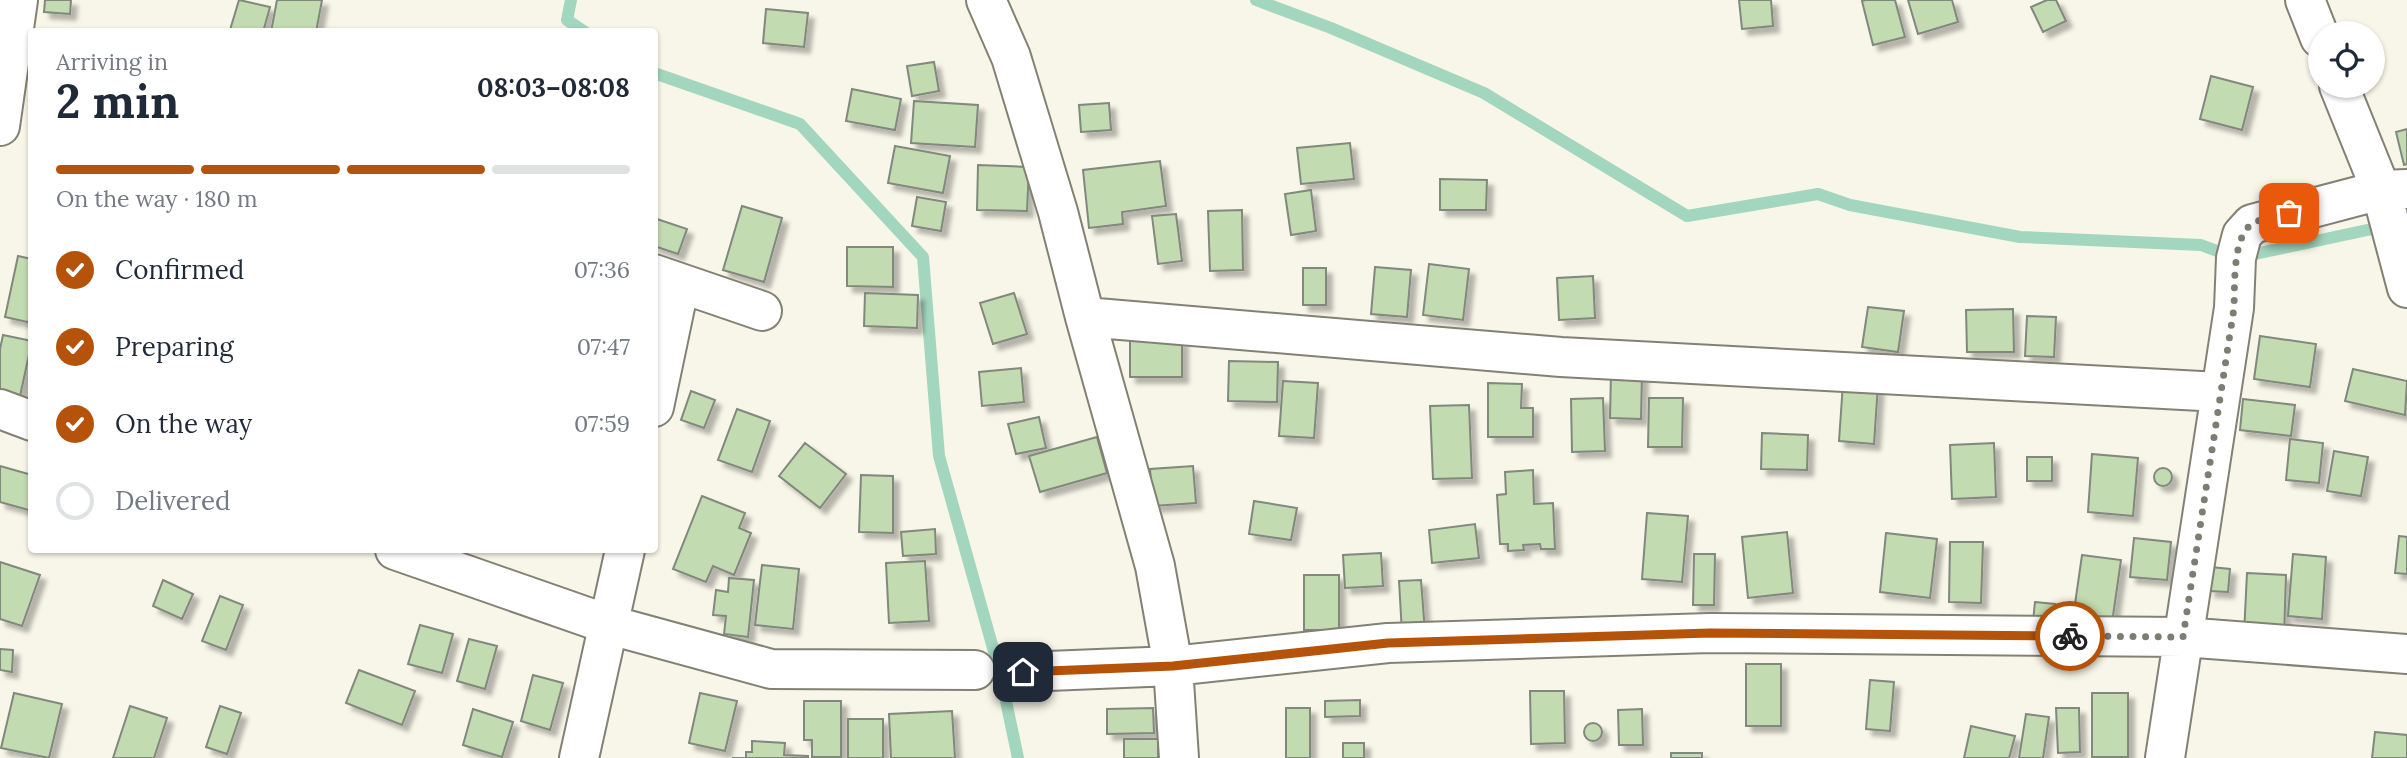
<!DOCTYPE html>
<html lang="en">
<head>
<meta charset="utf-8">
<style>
  body { margin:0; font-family:Lora,serif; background:#f2f2f3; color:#1f2937; height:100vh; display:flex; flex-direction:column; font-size:26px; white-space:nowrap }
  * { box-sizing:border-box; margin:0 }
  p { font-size:23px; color:#747a83 }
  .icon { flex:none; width:38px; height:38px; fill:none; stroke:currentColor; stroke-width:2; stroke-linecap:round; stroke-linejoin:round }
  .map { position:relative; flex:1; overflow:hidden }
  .panel { position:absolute; left:28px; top:28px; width:630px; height:525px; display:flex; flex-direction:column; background:#fff; border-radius:7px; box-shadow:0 2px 5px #0004 }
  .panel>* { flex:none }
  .tools { position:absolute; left:2308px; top:21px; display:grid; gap:14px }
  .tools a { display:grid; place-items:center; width:77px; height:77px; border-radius:50%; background:#fff; box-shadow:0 2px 5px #0004; font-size:35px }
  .pin { position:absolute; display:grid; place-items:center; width:60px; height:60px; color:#fff; margin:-30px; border-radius:14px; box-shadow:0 4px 10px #0006 }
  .courier { position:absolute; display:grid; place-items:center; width:70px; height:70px; margin:-35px; border:5px solid #b45309; border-radius:50%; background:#fff; color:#222; box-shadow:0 2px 9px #0007 }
  .summary em { font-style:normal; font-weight:700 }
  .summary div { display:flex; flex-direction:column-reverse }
  .summary { display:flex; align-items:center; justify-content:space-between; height:119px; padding:0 28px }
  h1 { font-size:46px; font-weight:700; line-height:52px }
  .bar { display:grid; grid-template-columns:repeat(4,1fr); gap:10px 7px; align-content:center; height:84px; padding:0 28px }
  .bar i { height:9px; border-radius:5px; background:#e0e1e3 }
  .bar .on { background:#b45309 }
  .bar p { grid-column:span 4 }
  ol { padding:0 28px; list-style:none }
  li { display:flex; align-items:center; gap:21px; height:77px }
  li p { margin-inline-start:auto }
  li .icon { padding:7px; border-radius:50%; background:#b45309; color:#fff; stroke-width:4 }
  li:last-child { color:#747a83 }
  li i { width:38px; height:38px; border:4px solid #e0e1e3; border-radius:50% }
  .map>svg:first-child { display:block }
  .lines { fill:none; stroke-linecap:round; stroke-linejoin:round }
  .stream { stroke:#a3d6be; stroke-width:12 }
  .building { fill:#c2dbb1; stroke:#81887d; stroke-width:2; filter:url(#shadow) }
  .minor-casing { stroke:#838174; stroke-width:42 }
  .minor { stroke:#fff; stroke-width:38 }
  .done { stroke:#7e7d74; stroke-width:7; stroke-dasharray:0 12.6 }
  .route { stroke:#b45309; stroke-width:9 }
</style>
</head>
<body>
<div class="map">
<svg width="2407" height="758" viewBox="0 0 2407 758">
  <defs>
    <filter id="shadow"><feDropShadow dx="6" dy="6" stdDeviation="2" flood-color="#0004"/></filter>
  </defs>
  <rect width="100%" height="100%" fill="#f8f6e8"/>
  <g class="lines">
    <path class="stream" d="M571,0L567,20L585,32
      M1256,0L1331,28L1484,93L1687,216L1818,194L1850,205L2020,237L2201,245L2236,258L2386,226
      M654,73L800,124L923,257L939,456L1000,673L1018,758"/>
  </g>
  <path class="building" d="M45,0H71L70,14L44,12Z
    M239,0L270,7L263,32L230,30Z
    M277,0H322L316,32H271Z
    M1739,0H1771L1773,26L1742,29Z
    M1866,0H1895L1905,37L1873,45L1862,1Z
    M1908,0H1952L1958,22L1918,34Z
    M2047,0H2056L2066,21L2043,32L2031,7Z
    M766,9L808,13L804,47L763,43Z
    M934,62L939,91L912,96L907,66Z
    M2211,76L2253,87L2242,130L2200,119Z
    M852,89L901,99L895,130L846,121Z
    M914,101L978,105L975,147L911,143Z
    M1109,103L1111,130L1081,132L1079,105Z
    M2407,129V164L2404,165L2396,132Z
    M1350,143L1354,179L1301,184L1297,148Z
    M895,146L950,156L943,193L888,183Z
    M1160,161L1166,206L1122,212L1123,224L1089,228L1083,170Z
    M978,165L1029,167L1027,211L977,210Z
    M1440,179L1487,180L1486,210H1440Z
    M1311,190L1316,231L1291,235L1285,194Z
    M917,197L946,202L941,231L912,226Z
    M742,206L782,218L764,282L723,270Z
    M1242,210L1243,270L1210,271L1208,211Z
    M1176,214L1182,261L1158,264L1152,216Z
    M654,218L687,229L678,254L654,246Z
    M847,247H893V287L847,286Z
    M18,256L32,259V323L5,317Z
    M1429,264L1469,269L1463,320L1423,315Z
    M1375,267L1411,270L1407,317L1371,314Z
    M1303,268H1326V305H1303Z
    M1593,276L1595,318L1559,320L1557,278Z
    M865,293L918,295L917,328L864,326Z
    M1014,293L1027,334L993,344L980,303Z
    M1868,307L1904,311L1898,352L1862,347Z
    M2013,309L2014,352H1967L1966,310Z
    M2027,316L2056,317L2054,357L2025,356Z
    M3,335L32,341L20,396L0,392V349Z
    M2260,336L2316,344L2310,387L2254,379Z
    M1130,340H1182V377H1130Z
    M1229,361L1278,362L1277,402L1228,401Z
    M1021,368L1024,402L982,406L979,372Z
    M2353,369L2407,381L2405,415L2345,401Z
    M1611,372L1642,373L1641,419L1610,418Z
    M1283,381L1318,383L1314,438L1279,436Z
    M1488,383L1522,384L1521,408H1533V437H1488Z
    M1843,383L1878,385L1874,444L1839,441Z
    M691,391L715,400L704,428L681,420Z
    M1603,398L1605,451L1572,452L1571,399Z
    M1649,398H1683L1682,447H1648Z
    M2243,399L2295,405L2291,436L2240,430Z
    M1469,405L1472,478L1433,479L1430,406Z
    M737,409L770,421L752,472L718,460Z
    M1039,417L1046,448L1016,454L1008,424Z
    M1762,433L1808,435L1807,470L1761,469Z
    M1097,437L1107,473L1040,492L1029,456Z
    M2290,439L2323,443L2319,483L2286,480Z
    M805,443L846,474L820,508L779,476Z
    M1994,443L1996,497L1952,499L1950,445Z
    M2334,451L2368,457L2361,496L2327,491Z
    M2092,454L2138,458L2133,516L2088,512Z
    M2027,457H2052V481H2027Z
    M0,466L32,475V511L0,502Z
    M1193,466L1196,503L1153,506L1150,469Z
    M2154 477a9 9 0 1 1 18 0a9 9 0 1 1-18 0Z
    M1533,470L1534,504L1553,503L1555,549H1541L1540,544L1523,545L1524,550L1508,551V544H1500L1497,495L1506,494L1505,472Z
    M861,475L893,476V533L859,532Z
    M702,496L745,513L739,528L751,533L734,575L713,566L706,582L673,569Z
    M1254,501L1297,508L1291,540L1249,534Z
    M1647,513L1688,516L1682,582L1642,579Z
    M1475,524L1479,558L1432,563L1429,530Z
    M935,529L936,554L903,556L901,532Z
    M1787,532L1793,593L1748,598L1742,537Z
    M1886,533L1937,539L1930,598L1880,592Z
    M2399,536L2407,537V574L2395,573Z
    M2134,538L2171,542L2167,580L2130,577Z
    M1950,542H1983L1981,603L1949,602Z
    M1381,553L1383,586L1345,588L1343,555Z
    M1694,554H1715L1714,605H1693Z
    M2293,554L2326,557L2322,619L2288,616Z
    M2082,555L2121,560L2112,623L2073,618Z
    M925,561L929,621L889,623L886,563Z
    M0,562L40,575L22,626L0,619Z
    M762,565L799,569L793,629L755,625Z
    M2211,567L2230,569L2228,592L2209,591Z
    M2247,573L2286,575L2284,636L2244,634Z
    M1304,575H1339V630H1304Z
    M729,578L754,580L748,637L724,634L726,616L713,615L716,590L728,592Z
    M163,580L193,594L182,619L153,606Z
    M1421,580L1425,632L1402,633L1399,581Z
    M220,596L243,605L226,650L202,641Z
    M2035,602L2055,604L2052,623L2033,621Z
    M420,625L453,634L442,673L408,664Z
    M469,639L497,646L485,689L457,681Z
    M0,649L13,650L12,672L0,670Z
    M1746,664H1781V726H1746Z
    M359,670L415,691L402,725L346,703Z
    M533,675L563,683L550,730L521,721Z
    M1870,680L1894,682L1890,731L1866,729Z
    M1530,691H1564L1565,743L1531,744Z
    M14,693L62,704L49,758L1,748Z
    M700,693L737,701L725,751L689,743Z
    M2092,693H2128V757H2092Z
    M1360,700V716L1325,717V701Z
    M804,701H841V757H812V740H804Z
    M130,706L167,718L154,758H113Z
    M220,706L241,713L227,754L206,747Z
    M1153,708L1154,733L1107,734V709Z
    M1286,708H1310V758H1286Z
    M2056,708H2079L2080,752L2058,753Z
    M473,709L513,722L502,757L463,745Z
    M1642,709L1643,745H1619L1618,710Z
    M952,711L955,758H891L889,714Z
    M2026,714L2049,717L2043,758H2019Z
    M848,719H883V758H848Z
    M1584 732a9 9 0 1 1 18 0a9 9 0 1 1-18 0Z
    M1971,726L2015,736L2009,758H1964Z
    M2375,732L2407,735V758H2372Z
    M1124,739H1158V758H1124Z
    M752,741L785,743L784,755L808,756V758H732H746V752H752Z
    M1343,743H1364V758H1343Z
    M1671,753H1702V758H1671Z"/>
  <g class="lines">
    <defs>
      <path id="minor" d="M986,0L1011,57L1058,212L1085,317L1155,566L1173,666L1179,758
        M2305,0L2320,38
        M2339,86L2381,190L2407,288
        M0,126L18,0
        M654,274L762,311
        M1085,317L1561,357L2220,392
        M654,407L680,283
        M0,409L32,421
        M395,550L610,625L771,669L975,670
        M1023,672L1173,666L1388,643L1710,633L2183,637L2407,654
        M579,758L625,550
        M2165,758L2234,308L2236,258L2242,235L2252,224L2381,190L2407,189"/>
    </defs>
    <use href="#minor" class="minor-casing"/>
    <use href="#minor" class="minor"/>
  </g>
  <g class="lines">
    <path class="done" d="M2070,636L2183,637L2234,308C2235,287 2232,237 2252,224C2262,218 2278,216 2289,213"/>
    <path class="route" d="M1023,672L1173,666L1388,643L1710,633L2070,636"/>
  </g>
</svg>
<div class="tools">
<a><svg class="icon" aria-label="locate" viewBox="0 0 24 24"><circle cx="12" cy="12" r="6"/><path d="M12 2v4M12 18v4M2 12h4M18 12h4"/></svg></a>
</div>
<div class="pin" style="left:2289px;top:213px;background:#ea580c"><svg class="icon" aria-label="bag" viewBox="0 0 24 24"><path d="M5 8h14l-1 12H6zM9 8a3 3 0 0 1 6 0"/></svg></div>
<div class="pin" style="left:1023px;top:672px;background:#1f2937"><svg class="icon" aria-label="home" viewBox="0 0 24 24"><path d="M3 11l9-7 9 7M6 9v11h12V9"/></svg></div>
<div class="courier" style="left:2070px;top:636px"><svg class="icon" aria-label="bike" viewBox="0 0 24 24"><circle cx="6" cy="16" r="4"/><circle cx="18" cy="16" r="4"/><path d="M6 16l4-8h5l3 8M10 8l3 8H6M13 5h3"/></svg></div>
<section class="panel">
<div class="summary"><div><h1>2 min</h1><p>Arriving in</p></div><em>08:03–08:08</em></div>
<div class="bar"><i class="on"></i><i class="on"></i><i class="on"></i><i></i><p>On the way · 180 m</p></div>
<ol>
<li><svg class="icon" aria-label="check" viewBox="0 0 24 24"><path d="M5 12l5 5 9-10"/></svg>Confirmed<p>07:36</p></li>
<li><svg class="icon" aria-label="check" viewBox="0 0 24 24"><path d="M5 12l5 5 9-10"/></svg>Preparing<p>07:47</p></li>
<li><svg class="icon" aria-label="check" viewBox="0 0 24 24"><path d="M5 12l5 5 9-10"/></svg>On the way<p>07:59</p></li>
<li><i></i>Delivered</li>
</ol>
</section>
</div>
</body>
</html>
